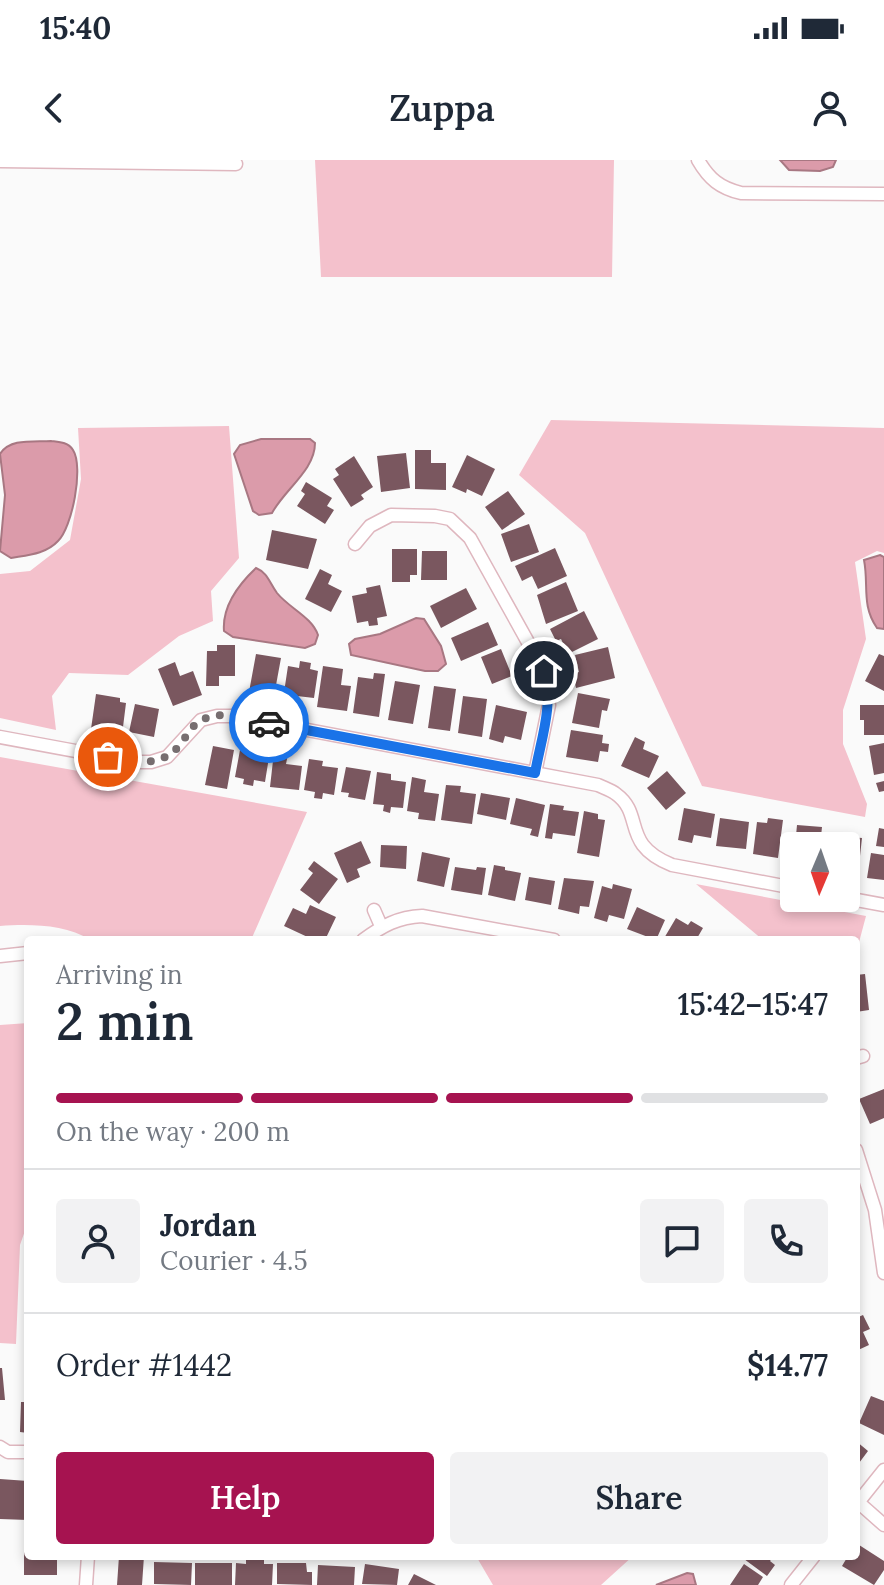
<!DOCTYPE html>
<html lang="en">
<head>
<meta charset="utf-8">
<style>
  body { margin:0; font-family:Lora,serif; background:#f2f2f3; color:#1f2937; height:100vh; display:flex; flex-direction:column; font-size:30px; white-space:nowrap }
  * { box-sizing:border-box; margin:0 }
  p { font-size:26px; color:#747a83 }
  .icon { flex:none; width:44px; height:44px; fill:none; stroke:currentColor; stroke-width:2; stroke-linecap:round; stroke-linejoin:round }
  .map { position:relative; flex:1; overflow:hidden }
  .panel { position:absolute; left:24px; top:776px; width:836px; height:624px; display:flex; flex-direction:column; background:#fff; border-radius:8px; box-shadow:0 4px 12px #0003 }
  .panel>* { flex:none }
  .needle { width:52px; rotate:182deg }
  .buttons { position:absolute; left:780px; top:672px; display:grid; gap:16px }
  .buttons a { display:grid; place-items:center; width:80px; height:80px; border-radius:8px; background:#fff; box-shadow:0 4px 12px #0003; font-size:40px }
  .pin { position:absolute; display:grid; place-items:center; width:68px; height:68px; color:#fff; margin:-34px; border:4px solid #fff; border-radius:50%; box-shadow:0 2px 8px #0007 }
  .courier { position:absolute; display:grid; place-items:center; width:80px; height:80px; margin:-40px; border:6px solid #1a73e8; border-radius:50%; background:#fff; color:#222; box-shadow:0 2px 10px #0007 }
  .headline em { font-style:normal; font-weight:600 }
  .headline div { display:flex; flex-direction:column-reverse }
  .headline { display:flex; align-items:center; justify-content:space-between; height:136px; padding:0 32px }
  h1 { font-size:52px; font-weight:600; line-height:60px }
  .bar { display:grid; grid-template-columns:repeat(4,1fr); gap:12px 8px; align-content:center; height:96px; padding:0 32px }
  .bar i { height:10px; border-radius:6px; background:#e0e1e3 }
  .bar .on { background:#a61350 }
  .bar p { grid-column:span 4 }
  .line { display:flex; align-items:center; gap:20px; padding:0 32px; border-top:2px solid #e0e1e3 }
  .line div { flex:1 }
  .round { display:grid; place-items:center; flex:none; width:84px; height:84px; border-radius:8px; background:#f2f2f3 }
  .action { display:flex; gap:16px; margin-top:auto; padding:16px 32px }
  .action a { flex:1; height:92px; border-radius:8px; background:#a61350; color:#fff; font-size:32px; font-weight:600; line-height:92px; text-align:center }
  .action a+a { background:#f2f2f3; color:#1f2937 }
  .status { display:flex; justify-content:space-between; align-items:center; height:56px; padding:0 40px; background:#fff; direction:ltr }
  .status svg { height:22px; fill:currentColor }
  header { display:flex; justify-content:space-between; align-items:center; height:104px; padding:0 32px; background:#fff; font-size:36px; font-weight:600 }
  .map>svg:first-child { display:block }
  .green { fill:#f4c1cc }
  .water { fill:#db9baa; stroke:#a87782; stroke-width:2 }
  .building { fill:#7a575f }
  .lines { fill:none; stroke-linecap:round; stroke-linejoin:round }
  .street-casing { stroke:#dfb7bf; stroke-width:15 }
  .street { stroke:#fff; stroke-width:12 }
  .done { stroke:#776e70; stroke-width:8; stroke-dasharray:0 14.4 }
  .route { stroke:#1a73e8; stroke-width:10 }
</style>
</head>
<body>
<div class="status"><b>15:40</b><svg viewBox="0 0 49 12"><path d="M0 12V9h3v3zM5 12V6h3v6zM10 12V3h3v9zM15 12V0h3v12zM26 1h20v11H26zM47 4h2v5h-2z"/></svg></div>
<header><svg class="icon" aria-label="back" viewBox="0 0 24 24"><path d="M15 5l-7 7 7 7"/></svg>Zuppa<svg class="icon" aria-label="person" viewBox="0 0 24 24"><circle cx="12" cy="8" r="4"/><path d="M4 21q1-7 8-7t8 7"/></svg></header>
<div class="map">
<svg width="884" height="1425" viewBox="0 0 884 1425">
  <rect width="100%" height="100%" fill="#fafafa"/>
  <path class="green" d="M315,0H614L612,117H321Z
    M551,260L884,268V393L877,391L855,402L866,479L843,550V584L867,644L865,657L702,626L585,373L519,315Z
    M229,266L239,398L211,431L213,461L179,476L128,515L69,513L52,536L56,570L0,558V414L30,411L70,380L81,319L78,268Z
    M0,597L307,652L251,780H90C65,764 29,764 0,766Z
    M696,724L866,756L858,786L856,787V780H763Z
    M28,863V1062L20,1085L16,1184L0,1183V865Z
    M476,1396H633L601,1425H493Z"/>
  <path class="water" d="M780,0H836L833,7L820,11L789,10Z
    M261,279H310L315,283C315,310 285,329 272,353L259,355L253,351L234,294L240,285Z
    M51,281C59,282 68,282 73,290C84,307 72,368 58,381C46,394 28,395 11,398L0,391L5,335L0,294C10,278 33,282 51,281Z
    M880,395L884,397V469L877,468C861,445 869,425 864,400Z
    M256,408C268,413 269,422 277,433C289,448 312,457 318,475L315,484L305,488L233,477L224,471C222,446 239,424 256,408Z
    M416,458L424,459L441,486L446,504L438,511H425L351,495L349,484L355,479L380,474Z
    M687,1413L693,1414L696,1425H656Z"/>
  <path class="building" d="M415,290H431V303H446V330L415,329Z
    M406,293L410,328L381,332L377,296Z
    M467,295L495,309L482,336L467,329L466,333L452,327Z
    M354,296L373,327L361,335L364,339L351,347L333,319L339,315L335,309Z
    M306,322L332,338L327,346L334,350L325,364L297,346L305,334L301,331Z
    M508,331L525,354L502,370L485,347Z
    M529,364L539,392L511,402L501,374Z
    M272,370L317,379L308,409L266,400Z
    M555,388L567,416L538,429L532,416L522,421L515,406Z
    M392,389H417V415H410V422H392Z
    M422,391H447V420H421Z
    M320,409L332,415L328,424L342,431L331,452L305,439Z
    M566,422L578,451L546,464L537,435Z
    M380,425L387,456L377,458L378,465L369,466L368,461L357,463L352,436L367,433L366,428Z
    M466,428L477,449L441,468L430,446Z
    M584,451L598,479L568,494L561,479L556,481L550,469Z
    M488,462L498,485L461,501L451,478Z
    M217,485H235V516H219V526H206L207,491H217Z
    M608,487L615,518L576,528L573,514L579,512L575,495Z
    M501,489L512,516L492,524L481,497Z
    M256,494L281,498L274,536L249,532Z
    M879,494L884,496V531L865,521Z
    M300,501L311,503L310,509L318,511L314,538L297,536V541L283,539L288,506L299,508Z
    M175,502L180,516L193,511L202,535L173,546L158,509Z
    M323,506L343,509L341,525L351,526L347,551L317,547Z
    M374,513L385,514L379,557L353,553L358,517L373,519Z
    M395,521L420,525L413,564L388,560Z
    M434,526L456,529L450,571L428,568Z
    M578,533L610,539L607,551L602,550L599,568L572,563Z
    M96,534L120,538V542L126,543L123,567L104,565L103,571L91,569Z
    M463,536L487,539L482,577L458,573Z
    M135,544L159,549L154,577L129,572Z
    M496,545L527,552L521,580L505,576L503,583L489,579Z
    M860,545H884V575H864V560H860Z
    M571,570L603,575L602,583L609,584L608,592L600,591L598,602L566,597Z
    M635,577L645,582L643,589L659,596L649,618L621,606Z
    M884,583V613L874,615L869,586Z
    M213,586L234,590L227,629L205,625Z
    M257,588L270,591L265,622L254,620L253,626L243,624L244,619L235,617L240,590L256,592Z
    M274,592L288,594L286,604L302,606L299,630L270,627Z
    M309,599L323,601L322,606L338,608L334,635L323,633L322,639L314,638L315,632L304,630Z
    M346,607L371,611L365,640L348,637L349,633L341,632Z
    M667,611L686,633L666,650L647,628Z
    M377,612L391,614V620L406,622L403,648L391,647L390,653L383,651L384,645L373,644Z
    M412,617L426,620L424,632L439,634L435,661L418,659L419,653L407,651Z
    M884,621V631L879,632L876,623Z
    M446,625L461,626L460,632L476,634L472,664L441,660Z
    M481,633L510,638L506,660L477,654Z
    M516,638L545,645L538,677L530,675L532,669L510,664Z
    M550,644L564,646L563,650L579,652L575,676L553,673L552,679L545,678Z
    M684,648L715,654L711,678L694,675L692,683L678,680Z
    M584,651L598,654V659L605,660L599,697L577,693Z
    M720,658L749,662L746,689L716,686Z
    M768,658L783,660L778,698L753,694L757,662L767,663Z
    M797,665L822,667L820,686H795Z
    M879,668L884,669V687L876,686Z
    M831,675L862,678L858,714L846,712V686H830Z
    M361,681L371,703L357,709L360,717L347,723L334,693Z
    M381,685L407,686L406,709L380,707Z
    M422,692L450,698L444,727L417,721Z
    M871,693L884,695V720L867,718Z
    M314,701L338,719L319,744L300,730L313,713L308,709Z
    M494,705L505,707V710L521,713L515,741L488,735Z
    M455,707L476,710L477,707L486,708L482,735L451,730Z
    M529,717L555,721L551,745L525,740Z
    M564,718L594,721L589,747L580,746L579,754L558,749Z
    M613,724L632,729L624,759L609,755L607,762L594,758L602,726L612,729Z
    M310,745L336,757L325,780H314L284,766L293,748L306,754Z
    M637,747L665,760L656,780L627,769Z
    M676,758L688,765L691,761L703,768L696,780H663Z
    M865,814L869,850L856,852V815Z
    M884,929V958L870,964L859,939Z
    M863,1155L870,1169L863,1172L869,1185L856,1191V1158Z
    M0,1208H2L5,1240H0Z
    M871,1236L884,1241V1275L859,1263Z
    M21,1242H28V1273L20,1272Z
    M856,1281L868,1291L859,1303L856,1301Z
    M0,1319L28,1321V1360L0,1359Z
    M856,1383L884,1401V1410L874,1425L842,1406L848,1396H856Z
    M24,1384H28V1396H57V1415H24Z
    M119,1396H144L142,1425H117Z
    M746,1396H774L770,1401L775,1405L767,1416L744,1399Z
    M246,1399H264V1404H273L272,1425H235L236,1403L246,1404Z
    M154,1402L192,1403L191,1425L154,1424Z
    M195,1403H232V1425H195Z
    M277,1403H306L307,1412H312V1425L277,1424Z
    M365,1404L399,1409L397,1425L362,1424Z
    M744,1404L763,1417L758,1425H730Z
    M318,1405L355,1407L354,1425H317Z
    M414,1414L436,1425H408Z"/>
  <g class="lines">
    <defs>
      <path id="street" d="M698,0C709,19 720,28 741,33L884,34
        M0,1L236,4
        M355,384L370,366L391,355L435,356L450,359L470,378L544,511L549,545L535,613
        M0,577L135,602H151L167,597L201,560L217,556H233L598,625C604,628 611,630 616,634C645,655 620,684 672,705L794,728
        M846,738L884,745
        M374,750L381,766
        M363,780C382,766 398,757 422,756L554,780
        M0,796L28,793
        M856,898L863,896
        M856,990L875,1050L884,1113
        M0,1287L8,1292H28
        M858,1342L884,1365
        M856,1345L884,1310
        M86,1425L88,1396
        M791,1425L814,1396"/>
    </defs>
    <use href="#street" class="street-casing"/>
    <use href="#street" class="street"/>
  </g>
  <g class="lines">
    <path class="done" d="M108,597C134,602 160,608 179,586C186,578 190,567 200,561C219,549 248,559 269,563"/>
    <path class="route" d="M269,563L535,613C541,579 554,545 544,511"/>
  </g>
</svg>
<div class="buttons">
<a><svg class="needle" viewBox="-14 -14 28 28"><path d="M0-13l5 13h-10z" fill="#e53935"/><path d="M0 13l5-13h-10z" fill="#747a83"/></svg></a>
</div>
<div class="pin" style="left:108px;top:597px;background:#ea580c"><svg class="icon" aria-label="bag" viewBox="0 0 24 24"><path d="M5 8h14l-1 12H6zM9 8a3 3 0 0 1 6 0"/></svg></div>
<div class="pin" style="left:544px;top:511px;background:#1f2937"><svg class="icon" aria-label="home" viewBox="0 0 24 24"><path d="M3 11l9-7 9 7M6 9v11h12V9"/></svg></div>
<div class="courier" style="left:269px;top:563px"><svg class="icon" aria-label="car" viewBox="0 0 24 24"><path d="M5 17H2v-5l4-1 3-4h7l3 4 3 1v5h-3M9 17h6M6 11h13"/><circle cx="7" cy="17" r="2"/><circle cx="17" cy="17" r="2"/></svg></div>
<section class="panel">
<div class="headline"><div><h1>2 min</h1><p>Arriving in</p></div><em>15:42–15:47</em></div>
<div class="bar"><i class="on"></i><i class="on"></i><i class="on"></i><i></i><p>On the way · 200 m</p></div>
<div class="line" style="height:144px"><a class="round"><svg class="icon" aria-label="person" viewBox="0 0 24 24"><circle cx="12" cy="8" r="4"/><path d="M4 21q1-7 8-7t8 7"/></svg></a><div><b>Jordan</b><p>Courier · 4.5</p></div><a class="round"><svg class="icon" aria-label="chat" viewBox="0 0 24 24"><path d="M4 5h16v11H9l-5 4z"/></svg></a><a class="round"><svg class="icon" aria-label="phone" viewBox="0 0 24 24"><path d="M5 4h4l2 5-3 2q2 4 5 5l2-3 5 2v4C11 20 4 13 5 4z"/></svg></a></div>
<div class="line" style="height:104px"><div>Order #1442</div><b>$14.77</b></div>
<div class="action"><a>Help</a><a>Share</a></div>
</section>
</div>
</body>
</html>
